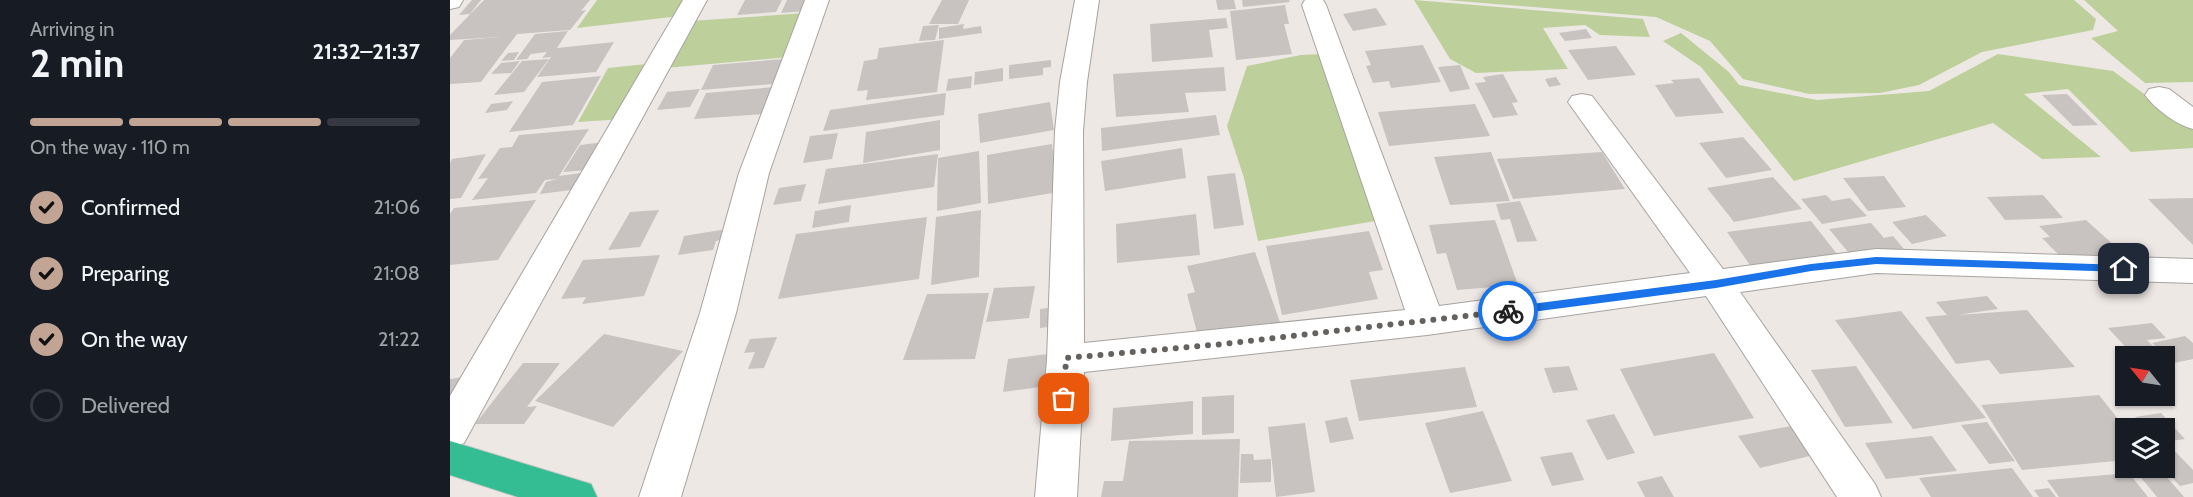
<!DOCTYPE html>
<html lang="en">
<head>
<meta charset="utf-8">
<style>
  body { margin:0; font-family:Cabin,sans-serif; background:#242831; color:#f1f3f6; height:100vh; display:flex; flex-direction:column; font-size:22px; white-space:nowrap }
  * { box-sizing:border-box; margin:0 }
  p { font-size:20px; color:#9ea1a6 }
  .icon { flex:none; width:33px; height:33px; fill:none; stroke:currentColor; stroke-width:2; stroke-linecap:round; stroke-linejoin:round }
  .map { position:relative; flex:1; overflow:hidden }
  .side { display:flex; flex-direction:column; background:#171b24; width:450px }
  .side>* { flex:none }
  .needle { width:39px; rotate:300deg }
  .buttons { position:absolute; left:1665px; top:346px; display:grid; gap:12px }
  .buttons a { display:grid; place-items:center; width:60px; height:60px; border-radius:0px; background:#171b24; box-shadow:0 2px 4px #0004; font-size:30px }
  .pin { position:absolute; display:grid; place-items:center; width:51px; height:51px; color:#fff; margin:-26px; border-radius:12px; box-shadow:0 3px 9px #0006 }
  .courier { position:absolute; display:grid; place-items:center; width:60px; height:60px; margin:-30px; border:4px solid #1a73e8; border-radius:50%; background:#fff; color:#222; box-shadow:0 2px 8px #0007 }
  .headline em { font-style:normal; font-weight:700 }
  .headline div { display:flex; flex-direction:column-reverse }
  .headline { display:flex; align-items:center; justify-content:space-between; height:102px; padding:0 30px }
  h1 { font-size:39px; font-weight:700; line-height:45px }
  .bar { display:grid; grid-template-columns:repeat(4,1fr); gap:9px 6px; align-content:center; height:72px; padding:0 30px }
  .bar i { height:8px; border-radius:4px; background:#363941 }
  .bar .current { background:#c1a493 }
  .bar p { grid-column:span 4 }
  ol { padding:0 30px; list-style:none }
  li { display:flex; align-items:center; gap:18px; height:66px }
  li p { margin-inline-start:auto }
  li .icon { padding:6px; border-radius:50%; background:#c1a493; color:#111; stroke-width:4 }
  li:last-child { color:#9ea1a6 }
  li i { width:33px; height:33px; border:3px solid #363941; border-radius:50% }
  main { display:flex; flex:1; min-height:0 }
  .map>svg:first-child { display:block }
  .green { fill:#bdd09b }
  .building { fill:#c8c3c0 }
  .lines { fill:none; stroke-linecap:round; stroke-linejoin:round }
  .street-casing { stroke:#a7a39f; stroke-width:2 }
  .highway-casing { stroke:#c8c8c7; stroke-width:2 }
  .street { fill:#fff; fill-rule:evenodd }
  .highway { fill:#34bc93; fill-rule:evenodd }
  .route { fill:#1a73e8 }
  .done { stroke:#64615e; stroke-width:6; stroke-dasharray:0 10.8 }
</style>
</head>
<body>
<main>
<section class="side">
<div class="headline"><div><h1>2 min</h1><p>Arriving in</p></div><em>21:32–21:37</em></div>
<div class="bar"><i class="current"></i><i class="current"></i><i class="current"></i><i></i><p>On the way · 110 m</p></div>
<ol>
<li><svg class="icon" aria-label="check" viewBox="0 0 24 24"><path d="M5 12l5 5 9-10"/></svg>Confirmed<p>21:06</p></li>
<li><svg class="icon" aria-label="check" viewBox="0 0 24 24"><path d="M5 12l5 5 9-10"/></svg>Preparing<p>21:08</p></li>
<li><svg class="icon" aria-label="check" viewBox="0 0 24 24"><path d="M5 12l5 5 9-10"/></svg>On the way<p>21:22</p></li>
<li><i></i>Delivered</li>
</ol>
</section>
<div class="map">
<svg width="1743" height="497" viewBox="0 0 1743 497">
  <rect width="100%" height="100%" fill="#eee8e5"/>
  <path class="green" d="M147,0H239L230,16L127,28Z
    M964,0L1193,19L1200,37L1150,35L1135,25L1093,28L1118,69L1026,73L1000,59Z
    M996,0H1624L1646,19L1643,30L1532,52L1469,85L1430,93L1359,94L1293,79L1260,41L1206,17Z
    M1634,0H1743V82L1695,83L1641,38L1668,31Z
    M357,13L340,57L215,68L241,21Z
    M1231,33L1279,72L1289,85L1367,100L1479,91L1548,54L1663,71L1743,130V148L1681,152L1618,89L1574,94L1651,157L1592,159L1543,123L1344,181L1251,67L1213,41Z
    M874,54L931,220L808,241L794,178L777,126L797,66L851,55Z
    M206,63L174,119L128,122L158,68Z"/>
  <path class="building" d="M22,0H31L20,14L9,15Z
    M34,0H140L131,11L136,10L120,30L67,34L31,82L0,84V58L14,40L50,37L0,40V35Z
    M295,0H332L326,12L287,15Z
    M337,0H360L355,11L331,13Z
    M492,0H519L508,24H479Z
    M766,0H784L786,9L768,10Z
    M792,0H839L840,2L793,7Z
    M835,5L839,24H834L842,54L786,60L780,11Z
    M926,8L937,25L903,31L893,14Z
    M776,18L778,28L759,30L763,57L702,62L700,24Z
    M514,24L513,29L531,26L532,33L489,39V28Z
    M489,25L485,40L469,41L473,26Z
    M1136,29L1142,38L1115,41L1109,33Z
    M118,31L107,48L164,42L146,72L87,77L101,57L92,58L97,52L81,54L77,59L66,60L85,34Z
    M494,40L487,92L416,100L418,90L407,91L414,61L427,59L429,48Z
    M973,45L991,82L941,88L939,81L923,83L916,66L921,65L915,51Z
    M1166,46L1186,75L1138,80L1118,50Z
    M69,52L64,60L51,61L58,53Z
    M99,59L74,92L44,95L72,61Z
    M333,59L323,84L251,90L263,65Z
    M601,60V67L593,68V75L559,79V65Z
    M70,61L61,73L41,74L51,63Z
    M1010,65L1020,89L1000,92L988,67Z
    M774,67L776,91L735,93L739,112L666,117L663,74Z
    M553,68V81L524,85L525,72Z
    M1053,74L1068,102L1062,103L1068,115L1043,118L1025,83L1036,82L1033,77Z
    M151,76L123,125L59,132L92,82Z
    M522,76L521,88L496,91L498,79Z
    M1106,77L1111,85L1099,87L1095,79Z
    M1249,78L1274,113L1226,117L1205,85L1224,83L1221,80Z
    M324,87L314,114L244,119L256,93Z
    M250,89L240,107L207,110L217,92Z
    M496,93L494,115L373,131L380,110Z
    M1617,94L1648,125L1623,126L1592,95Z
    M63,101L57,110L35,113L41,104Z
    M600,102L604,130L530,143L528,114Z
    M1025,104L1040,136L939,146L928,112Z
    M766,115L770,135L652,151L651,128Z
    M490,120V150L413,163L416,132Z
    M139,129L109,176L138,172L137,188L90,194L96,182L107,179L95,180L86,193L22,200L38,178L28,179L50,148L62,147L69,135Z
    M388,133L382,159L353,163L360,136Z
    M1293,137L1322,170L1276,178L1249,143Z
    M154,142L138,170L113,172L130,145Z
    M602,144L608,192L538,204L537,155Z
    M732,148L736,178L655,191L651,161Z
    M529,151L531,203L487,211L488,158Z
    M1041,152L1060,201L1000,205L984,157Z
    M1152,152L1175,189L1063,199L1047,159Z
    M36,154L11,198L0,199V163L2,159Z
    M488,154L484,187L368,204L376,169Z
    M785,173L794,225L764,229L757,176Z
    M1434,176L1456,207L1418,211L1393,178Z
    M1323,177L1352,209L1284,222L1257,188Z
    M356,184L351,201L323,205L329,188Z
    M1376,195L1382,201L1400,198L1417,216L1372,224L1351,199Z
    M1593,195L1613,218L1555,220L1537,197Z
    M1743,198V245L1698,199Z
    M86,200L48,260L0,265V214L4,208Z
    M1070,201L1087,241L1067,242L1060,219L1051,220L1046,204Z
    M401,205L399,222L362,228L365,211Z
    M209,210L190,247L158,250L180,212Z
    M531,210L529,277L481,285L486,217Z
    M746,214L750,255L667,263L666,224Z
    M1476,215L1497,236L1462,244L1442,222Z
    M477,217L469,279L328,299L346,234Z
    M1045,220L1068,285L1007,290L996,253L987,254L979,225Z
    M1636,220L1686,265L1615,261L1592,238L1600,237L1589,226Z
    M1361,221L1391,259L1304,271L1277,232Z
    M1421,223L1434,238L1443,236L1459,255L1407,263L1379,229Z
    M277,229L274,239L266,241L263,250L228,255L234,236Z
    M919,231L933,270L919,272L928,299L832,315L816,246Z
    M805,252L830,322L749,340L737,294L745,292L737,266Z
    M210,255L194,296L132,304L136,297L111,299L133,260Z
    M585,286L579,318L536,322L544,288Z
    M539,293L525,359L453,360L477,294Z
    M1537,296L1548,309L1507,315L1577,310L1625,367L1550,374L1539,360L1506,364L1475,317L1497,315L1486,302Z
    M612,306L613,325L590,328V309Z
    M1451,311L1536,418L1463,429L1385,320Z
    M1702,323L1716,338L1697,340L1714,357H1685L1658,328Z
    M154,334L233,351L163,427L85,401Z
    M1735,336L1743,343V359L1724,363L1702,343Z
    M327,337L314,368L298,369L305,352L294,353L300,339Z
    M606,353L604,385L553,392L558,359Z
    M1264,353L1304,418L1204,436L1170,369Z
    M73,363H110L77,407L87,406L74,424H25Z
    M1119,366L1128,390L1103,393L1094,368Z
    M1406,366L1443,423L1395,427L1361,370Z
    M1015,367L1027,407L909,421L900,380Z
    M28,375L0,407V379Z
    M784,395V433L752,435V397Z
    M1649,395L1676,429V460L1572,470L1531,405Z
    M743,401V434L661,441L663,408Z
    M1033,411L1062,481L1000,493L975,423Z
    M1711,413L1735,439L1714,442V429H1696L1685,417Z
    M1164,414L1185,453L1157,460L1136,420Z
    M897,417L904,439L880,443L875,421Z
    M1537,422L1565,461L1539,464L1511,425Z
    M855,423L865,492L826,497L818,427Z
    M1357,423L1376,452L1310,468L1288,436Z
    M1482,436L1507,471L1436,479L1415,443Z
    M790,439L788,497H651L654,481H673L679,441Z
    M1720,446L1743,470V483L1730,486L1714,469V447Z
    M1122,452L1134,480L1102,486L1090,457Z
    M791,454H803L804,460L821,459V482L790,483Z
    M1562,468L1583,497H1481L1469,478Z
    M1683,468H1709L1734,497H1707Z
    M1679,473L1698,497H1609L1597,480Z
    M1212,476L1224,497H1195L1187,482Z
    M1599,488L1606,497H1589L1584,490Z"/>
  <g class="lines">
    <defs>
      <path id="street" d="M0,0H13L9,7L0,9Z
        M233,0H257L14,443L0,448V396Z
        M355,0H379L319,173L286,313L231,497H189L250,313L289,173Z
        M625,0H649L637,82L633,131L634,343L955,310L852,5L855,0H873L876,5L989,306L1240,273L1118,102L1122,96L1132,94L1142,96L1273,269L1426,249L1743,259V283L1426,273L1290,292L1425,484L1431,497H1387L1256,296L977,335L634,372L627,497H585L597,360L605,131L610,82Z
        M1709,87L1719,89L1743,107V129C1727,125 1705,109 1695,95L1699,89Z"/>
      <path id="highway" d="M0,441L141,484L147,497H68L0,475Z"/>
    </defs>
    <use href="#street" class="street-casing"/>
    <use href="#highway" class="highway-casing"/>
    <use href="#street" class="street"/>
    <use href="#highway" class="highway"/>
  </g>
  <path class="route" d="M1426,257L1674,265L1679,269L1674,272L1426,264L1361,271L1266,288L1058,315L1053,311L1058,307L1266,280L1361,264Z"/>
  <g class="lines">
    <path class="done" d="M614,399L616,358L773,344L1058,311"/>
  </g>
</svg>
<div class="buttons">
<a><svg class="needle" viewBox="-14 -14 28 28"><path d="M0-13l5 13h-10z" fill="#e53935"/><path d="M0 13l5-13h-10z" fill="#9ea1a6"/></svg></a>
<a><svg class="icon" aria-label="layers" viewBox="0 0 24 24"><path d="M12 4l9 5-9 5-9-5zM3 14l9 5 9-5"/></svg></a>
</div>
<div class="pin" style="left:614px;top:399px;background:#ea580c"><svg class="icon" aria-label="bag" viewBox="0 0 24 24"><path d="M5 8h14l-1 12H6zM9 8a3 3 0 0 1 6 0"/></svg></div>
<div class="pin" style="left:1674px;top:269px;background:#1f2937"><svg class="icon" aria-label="home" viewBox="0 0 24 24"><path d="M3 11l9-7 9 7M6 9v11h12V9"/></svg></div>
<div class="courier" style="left:1058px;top:311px"><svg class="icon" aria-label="bike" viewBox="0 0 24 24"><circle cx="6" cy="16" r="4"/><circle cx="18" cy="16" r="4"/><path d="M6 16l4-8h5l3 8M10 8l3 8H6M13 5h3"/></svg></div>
</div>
</main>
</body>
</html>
